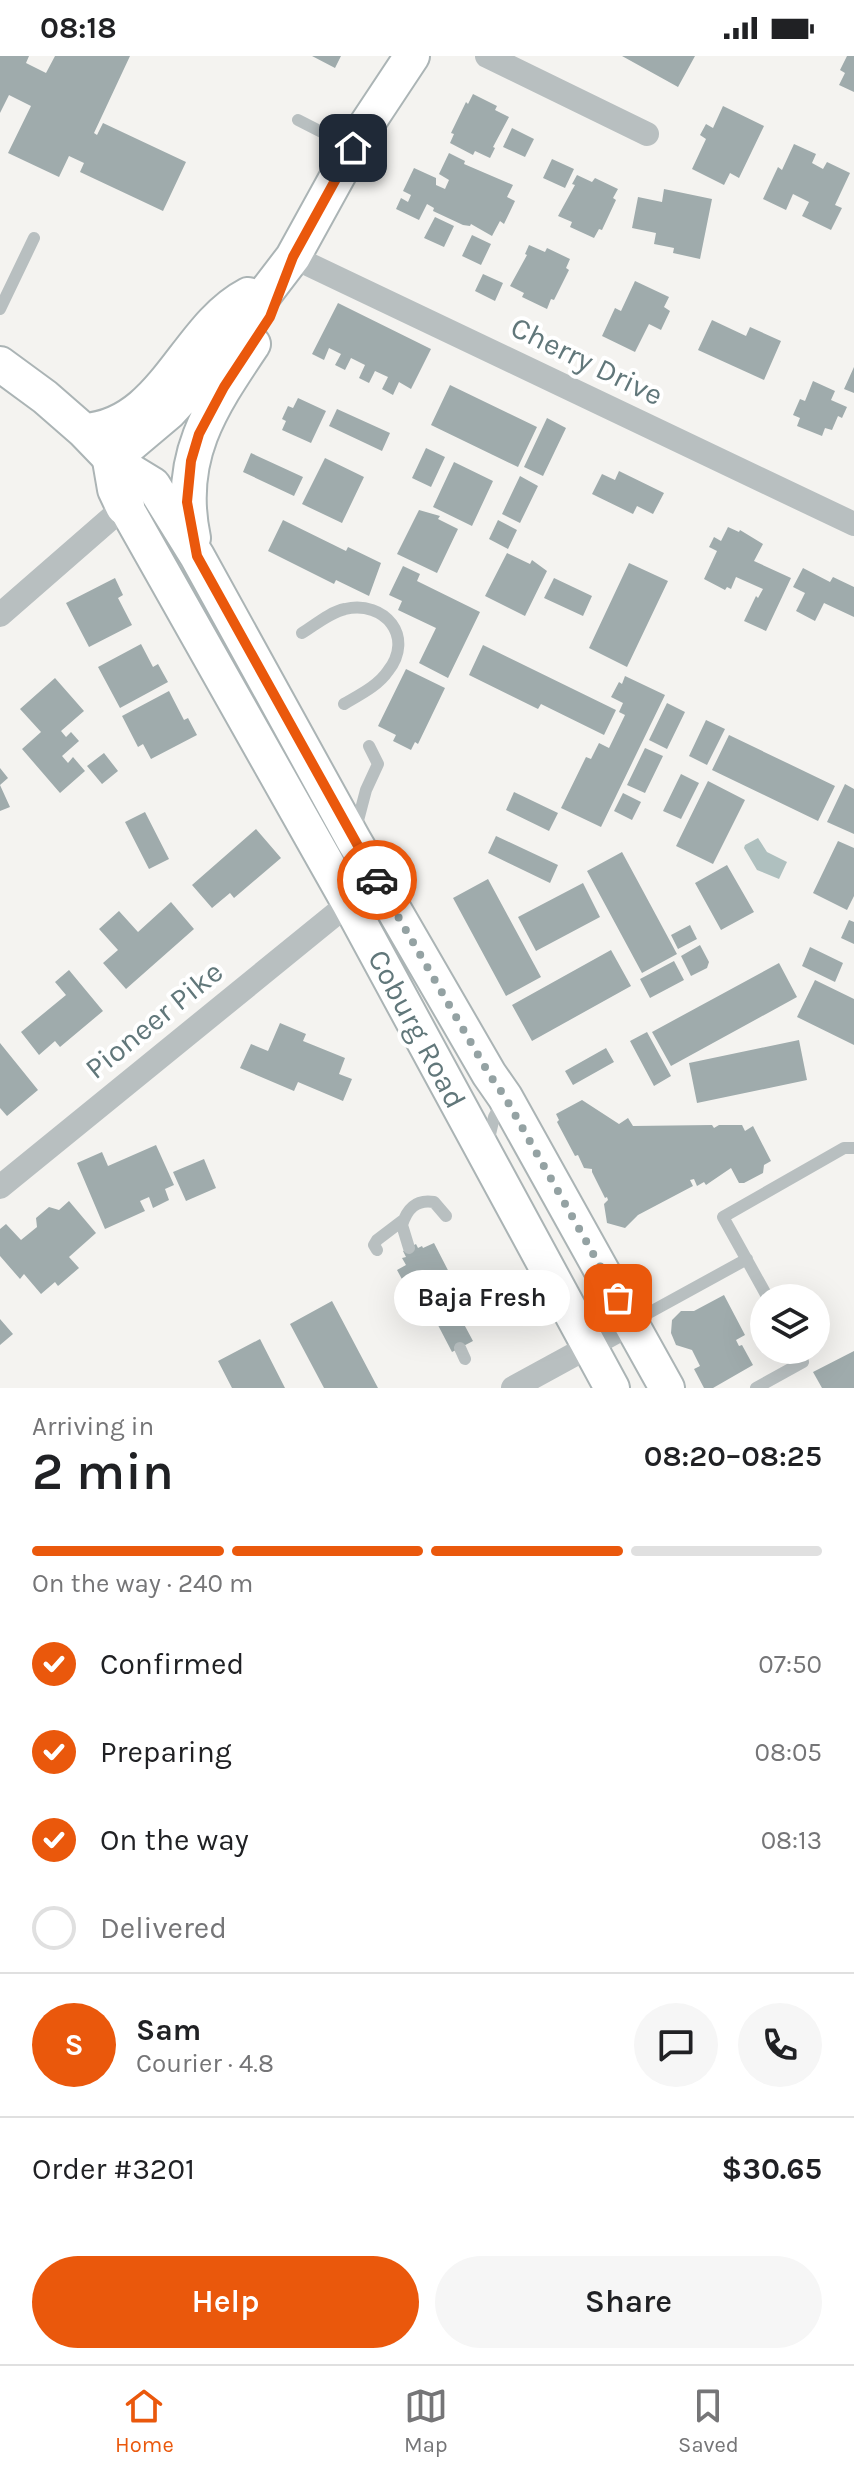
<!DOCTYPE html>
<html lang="en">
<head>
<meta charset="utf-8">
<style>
  body { margin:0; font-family:Karla,sans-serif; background:#f6f6f6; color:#202124; height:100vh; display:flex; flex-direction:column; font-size:30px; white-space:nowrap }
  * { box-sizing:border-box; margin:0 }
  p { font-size:26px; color:#757577 }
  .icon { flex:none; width:44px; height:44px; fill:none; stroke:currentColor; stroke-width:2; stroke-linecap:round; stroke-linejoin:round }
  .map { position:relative; height:1332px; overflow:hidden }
  .panel { display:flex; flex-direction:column; background:#fff; flex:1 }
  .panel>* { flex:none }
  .fabs { position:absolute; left:750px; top:1228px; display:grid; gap:16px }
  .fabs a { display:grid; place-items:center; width:80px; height:80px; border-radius:50%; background:#fff; box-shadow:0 8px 32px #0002; font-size:40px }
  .pin { position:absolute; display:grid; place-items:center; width:68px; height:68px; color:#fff; margin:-34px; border-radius:16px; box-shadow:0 4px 12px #0006 }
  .courier { position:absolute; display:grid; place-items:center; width:80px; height:80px; margin:-40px; border:6px solid #ea580c; border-radius:50%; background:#fff; color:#222; box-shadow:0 2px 10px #0007 }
  .bubble { position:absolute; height:56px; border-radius:28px; background:#fff; box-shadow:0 8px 32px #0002; font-size:26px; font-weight:600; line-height:56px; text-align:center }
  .overview em { font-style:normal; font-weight:600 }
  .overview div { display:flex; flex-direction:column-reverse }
  .overview { display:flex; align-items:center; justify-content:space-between; height:136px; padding:0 32px }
  h1 { font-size:52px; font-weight:600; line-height:60px }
  .bar { display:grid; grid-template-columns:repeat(4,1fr); gap:12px 8px; align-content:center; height:96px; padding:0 32px }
  .bar i { height:10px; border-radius:6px; background:#e0e0e0 }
  .bar .selected { background:#ea580c }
  .bar p { grid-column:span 4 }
  .line { display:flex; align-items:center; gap:20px; padding:0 32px; border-top:2px solid #e0e0e0 }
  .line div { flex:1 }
  .round { display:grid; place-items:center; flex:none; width:84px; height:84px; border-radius:42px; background:#f6f6f6 }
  ol { padding:0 32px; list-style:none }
  li { display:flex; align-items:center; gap:24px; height:88px }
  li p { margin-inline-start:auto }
  li .icon { padding:8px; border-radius:50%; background:#ea580c; color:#fff; stroke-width:4 }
  li:last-child { color:#757577 }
  li i { width:44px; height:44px; border:4px solid #e0e0e0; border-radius:50% }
  .action { display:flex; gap:16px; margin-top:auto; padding:16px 32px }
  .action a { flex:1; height:92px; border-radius:48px; background:#ea580c; color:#fff; font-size:32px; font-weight:600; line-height:92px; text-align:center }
  .action a+a { background:#f6f6f6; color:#202124 }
  .status { display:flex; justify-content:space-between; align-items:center; height:56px; padding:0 40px; background:#fff; direction:ltr }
  .status svg { height:22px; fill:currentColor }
  .menu { display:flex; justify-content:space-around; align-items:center; height:112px; border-top:2px solid #e0e0e0; background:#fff; font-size:22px; color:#757577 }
  .menu a { display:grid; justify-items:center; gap:4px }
  .menu .selected { color:#ea580c }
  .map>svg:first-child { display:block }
  .water { fill:#afc0bf }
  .building { fill:#9fabac }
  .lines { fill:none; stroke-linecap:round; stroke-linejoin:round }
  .secondary-casing { stroke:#abb4b5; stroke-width:38 }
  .primary-casing { stroke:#acb4b5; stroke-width:42 }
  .service { stroke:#b8bfc0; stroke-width:12 }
  .minor { stroke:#b8bfc0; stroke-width:24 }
  .secondary { stroke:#fff; stroke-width:34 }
  .primary { stroke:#fff; stroke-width:38 }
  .done { stroke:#94a2a3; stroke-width:8; stroke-dasharray:0 14.4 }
  .route { stroke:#ea580c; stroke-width:10 }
  .labels { text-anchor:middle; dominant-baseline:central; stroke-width:8; stroke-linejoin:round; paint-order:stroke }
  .street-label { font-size:30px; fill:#61777a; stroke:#fff }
</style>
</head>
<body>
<div class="status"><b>08:18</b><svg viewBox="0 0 49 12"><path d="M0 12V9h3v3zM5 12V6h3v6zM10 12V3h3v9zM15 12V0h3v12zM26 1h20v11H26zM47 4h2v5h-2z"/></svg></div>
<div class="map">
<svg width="854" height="1332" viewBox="0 0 854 1332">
  <rect width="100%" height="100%" fill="#f4f3f0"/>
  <path class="water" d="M758,782L767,796L787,806L779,823L757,814L744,792L745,789Z"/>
  <path class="building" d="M0,0H29L26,7L46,17L55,0H130L94,77L97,79L103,67L186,106L163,155L80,116L84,107L69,100L59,121L8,97L31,50L9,39L0,57Z
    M312,0H341L335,12Z
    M622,0H695L678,31Z
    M847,0H854V36L839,29L845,17L840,14Z
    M473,38L497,50L495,54L509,61L493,91L495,92L490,102L475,95L473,99L450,87L454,78L451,77L466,46L468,48Z
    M723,50L764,70L739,122L730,117L724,129L692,113L706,83L700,79L706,68L713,72Z
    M512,72L534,83L525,101L503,91Z
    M794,88L816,98L812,107L823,113L827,106L850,117L835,149L842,152L831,174L802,160L809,146L793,138L786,154L763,143L778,111L782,114Z
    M449,97L465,105L464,108L513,129L507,141L515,145L504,168L500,165L492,180L471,168L470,170L463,169L433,155L434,152L427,148L419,164L396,153L401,142L408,146L411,139L403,135L414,112L436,122V129L445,133L449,124L439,118Z
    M552,103L574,113L565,132L543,122Z
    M577,119L592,126L595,122L618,133L613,142L616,144L602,174L599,173L594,182L570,171L572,166L558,160L575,129L572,128Z
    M664,133L712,143L700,203L673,197L674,192L654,188L656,177L632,172L638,141L662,146Z
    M435,161L454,170L444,191L424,182Z
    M472,179L491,188L481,209L462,200Z
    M529,189L545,196L547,192L570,203L566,212L569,214L554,244L551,243L547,253L522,241L524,237L510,230L527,199L525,198Z
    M483,218L503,227L495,245L475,235Z
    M635,225L669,241L664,251L670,255L661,274L649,268L635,296L602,280L615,252L621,255Z
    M338,247L431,293L411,333L399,326L393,339L382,333L388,321L375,315L369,327L359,322L365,309L351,302L345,314L335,309L341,298L329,292L324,304L312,298Z
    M712,264L746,280L750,271L781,285L764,324L698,294Z
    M854,311V337L844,333Z
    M813,325L835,335L831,344L847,351L842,362L838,360L832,374L825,372L822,380L797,370L800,362L793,359L800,343L805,345Z
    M450,329L537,371L518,411L431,369Z
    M298,342L326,355L311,387L282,374L286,365L282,363L288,350L293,352Z
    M337,353L390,377L382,395L329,370Z
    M547,362L566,372L543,420L524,411Z
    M426,392L445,401L431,431L412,422Z
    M251,397L303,421L294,440L243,416Z
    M325,402L364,421L342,467L302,448Z
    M454,406L493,425L472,470L433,451Z
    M619,415L664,437L653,458L637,450L633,458L592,438L602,418L615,424Z
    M520,420L538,430L520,467L502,458Z
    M419,454L440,460L438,463L458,473L437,517L397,498Z
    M283,464L346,495L348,491L381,507L369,540L336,524L334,528L268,495Z
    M498,464L517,474L508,493L489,483Z
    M728,471L739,476L740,474L763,488L754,505L791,522L766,575L744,565L756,540L758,542L763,533L736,521L731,533L727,531L725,534L704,523L717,495L709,491L714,481L721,485Z
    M507,497L530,508L532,504L547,515L525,560L485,540Z
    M629,507L668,525L627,611L589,592Z
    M403,510L420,518L417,525L480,556L448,622L419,607L436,572L398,554L402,545L389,539Z
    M803,512L830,526L833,521L854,531V561L824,547L815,565L796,555L805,537L793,531Z
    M115,522L123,539L118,542L132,569L89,591L66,547Z
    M554,522L592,540L583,560L544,542Z
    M141,588L153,611L158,608L168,626L120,652L98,611Z
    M483,589L616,654L604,679L541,648L538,653L469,619Z
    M406,613L445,632L418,688L415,686L411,694L393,685L396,679L378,670Z
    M625,620L665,639L601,771L561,752L586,701L591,703L599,687L609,692L625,659L619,656L623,647L611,641L619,626L622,628Z
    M55,622L84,655L61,675L66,681L71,676L79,685L62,700L68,707L73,701L85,715L60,737L22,693L41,676L20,653Z
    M169,635L184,664L188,662L197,679L151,703L143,688L138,691L122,660Z
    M667,647L685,656L667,693L649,684Z
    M706,664L725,673L707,709L689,700Z
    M729,679L835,730L818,765L712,714Z
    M645,692L663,700L645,737L627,729Z
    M104,697L118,715L102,728L87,710Z
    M0,712L8,722L0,729L10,751L0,755Z
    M681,718L699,727L681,763L663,755Z
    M708,725L745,744L713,808L676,790Z
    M845,728L854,733V778L827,766Z
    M514,736L558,757L549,775L506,754Z
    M623,737L641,746L632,764L614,755Z
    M145,756L169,803L149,813L125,766Z
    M256,773L281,802L234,842L230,837L212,852L192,829Z
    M496,780L558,809L550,827L488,797Z
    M838,785L854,792V840L847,854L813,837Z
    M622,796L677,898L642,917L587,815Z
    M727,809L754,856L721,874L695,827Z
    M488,823L541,921L506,940L453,842Z
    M583,827L600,861L536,895L518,861Z
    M171,846L194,873L126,933L103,907L118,894L99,873L119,855L138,876Z
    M849,864L854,866V888L841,882Z
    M690,869L697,883L678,893L671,879Z
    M700,889L709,906L707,912L691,920L681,900Z
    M810,891L843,907L835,926L802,910Z
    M611,894L631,930L532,985L512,949Z
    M674,905L684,924L650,942L640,923Z
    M779,907L797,941L671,1010L652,976Z
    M69,914L103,955L60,991L55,985L39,999L21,976L66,939L55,926Z
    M815,924L854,943V989L797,961Z
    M280,967L306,978L303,985L345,1002L339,1018L352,1023L343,1045L298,1026L294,1035L240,1012L251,988L268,995Z
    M647,976L671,1020L654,1030L630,985Z
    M799,984L807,1024L697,1047L689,1007Z
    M0,987L38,1034L7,1060L0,1052Z
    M606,992L614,1006L573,1029L565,1015Z
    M582,1044L619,1068L628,1062L633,1070L712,1069L714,1072L719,1069H742L745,1075L753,1070L771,1105L764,1109L763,1117L744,1127H739L731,1112L706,1129L704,1126L697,1130L694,1123L690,1124L693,1130L638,1159L625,1172L607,1167L604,1148L608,1144L607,1141L605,1142L592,1116V1113L584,1112L578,1099L575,1100L557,1066L559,1064L556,1058Z
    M156,1089L174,1129L165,1133L169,1144L153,1152L149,1141L140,1145L145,1155L105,1173L77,1107L102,1096L108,1110Z
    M204,1103L216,1132L186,1145L173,1116Z
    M69,1145L96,1177L69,1201L79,1212L58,1230L55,1226L41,1238L24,1218L20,1223L0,1200V1173L6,1168L21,1184L37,1171L36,1162L49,1151L59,1154Z
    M434,1187L453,1224L443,1229L473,1285L452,1296L428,1250L419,1255L397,1214L406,1209L402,1202L406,1201L403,1195L416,1188L418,1192L422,1190L423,1192Z
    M724,1239L745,1279L736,1284L739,1290L742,1289L753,1309L713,1332H704L694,1313L700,1310L692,1294L676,1289L671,1277L672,1264L681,1255H694Z
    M332,1245L378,1332H324L290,1268Z
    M0,1263L13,1278L0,1289Z
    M260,1283L285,1332H232L218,1305Z
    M854,1295V1332H822L813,1316Z"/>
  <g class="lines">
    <defs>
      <path id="secondary" d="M0,308L45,341L84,375L112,404L153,429L197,500L353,783L489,1018L505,1041L667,1332
        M84,375C164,370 185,272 248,239
        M112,404L169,356L202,320L293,201L363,74L412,0
        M125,450L349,847L612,1332
        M193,482C176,402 210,352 253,288"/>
      <path id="primary" d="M112,404L117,433L125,450"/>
    </defs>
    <use href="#secondary" class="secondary-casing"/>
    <use href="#primary" class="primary-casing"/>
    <path class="service" d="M298,64L351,91
      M0,253L34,182
      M302,577C315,569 330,556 345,553C385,544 415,581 388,615C378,630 359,639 344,648
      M356,772L366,734L378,708L369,690
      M488,1087L494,1061L503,1044
      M409,1192L402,1169C407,1153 416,1143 434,1146L446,1160
      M377,1194L374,1189L377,1184L402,1165
      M768,1242L723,1161L844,1092H854
      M634,1265L747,1203
      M460,1292L465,1303
      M756,1332L803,1306L797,1294"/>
    <path class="minor" d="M487,0L647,78
      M293,201L854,468
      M0,559L125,450
      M0,1131L349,847L379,828
      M513,1332L632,1267"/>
    <use href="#secondary" class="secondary"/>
    <use href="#primary" class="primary"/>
  </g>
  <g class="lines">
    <path class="done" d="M377,824L489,1018L505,1041L618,1242"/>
    <path class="route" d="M353,92L293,201L270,261L224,331L199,378L191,405L187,446L197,500L377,824"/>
  </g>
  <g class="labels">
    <g class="street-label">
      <text transform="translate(587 305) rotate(26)">Cherry Drive</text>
      <text transform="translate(154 964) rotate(-39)">Pioneer Pike</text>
      <text transform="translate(417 973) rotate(62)">Coburg Road</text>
    </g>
  </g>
</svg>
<div class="fabs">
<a><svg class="icon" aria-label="layers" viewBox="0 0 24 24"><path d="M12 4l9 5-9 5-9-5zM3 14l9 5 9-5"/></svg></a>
</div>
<div class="pin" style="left:618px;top:1242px;background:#ea580c"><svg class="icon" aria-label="bag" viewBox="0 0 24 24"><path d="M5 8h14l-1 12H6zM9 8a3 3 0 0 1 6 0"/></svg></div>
<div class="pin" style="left:353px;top:92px;background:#1f2937"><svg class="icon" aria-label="home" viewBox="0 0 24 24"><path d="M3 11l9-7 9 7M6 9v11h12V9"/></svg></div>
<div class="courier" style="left:377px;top:824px"><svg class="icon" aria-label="car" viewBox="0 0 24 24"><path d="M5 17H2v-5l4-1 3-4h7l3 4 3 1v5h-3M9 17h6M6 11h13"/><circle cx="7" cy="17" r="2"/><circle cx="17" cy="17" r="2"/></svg></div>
<div class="bubble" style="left:394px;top:1214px;width:176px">Baja Fresh</div>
</div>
<section class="panel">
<div class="overview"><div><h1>2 min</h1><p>Arriving in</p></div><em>08:20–08:25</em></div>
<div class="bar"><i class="selected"></i><i class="selected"></i><i class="selected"></i><i></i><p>On the way · 240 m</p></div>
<ol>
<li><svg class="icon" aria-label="check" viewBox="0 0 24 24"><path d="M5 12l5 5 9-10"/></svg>Confirmed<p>07:50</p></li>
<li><svg class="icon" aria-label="check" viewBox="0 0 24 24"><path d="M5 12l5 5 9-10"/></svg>Preparing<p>08:05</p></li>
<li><svg class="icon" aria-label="check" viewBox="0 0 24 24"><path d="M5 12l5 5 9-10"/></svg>On the way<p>08:13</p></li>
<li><i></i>Delivered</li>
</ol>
<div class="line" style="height:144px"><b class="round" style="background:#ea580c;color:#fff">S</b><div><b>Sam</b><p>Courier · 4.8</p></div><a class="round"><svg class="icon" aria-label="chat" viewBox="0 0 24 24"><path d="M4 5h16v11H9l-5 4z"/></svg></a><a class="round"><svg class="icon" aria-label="phone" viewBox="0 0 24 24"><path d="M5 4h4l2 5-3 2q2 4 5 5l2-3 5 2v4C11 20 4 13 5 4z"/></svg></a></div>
<div class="line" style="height:104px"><div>Order #3201</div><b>$30.65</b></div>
<div class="action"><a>Help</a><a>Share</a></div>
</section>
<nav class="menu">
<a class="selected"><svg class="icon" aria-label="home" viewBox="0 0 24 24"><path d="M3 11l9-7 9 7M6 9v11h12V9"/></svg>Home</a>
<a><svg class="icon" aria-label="map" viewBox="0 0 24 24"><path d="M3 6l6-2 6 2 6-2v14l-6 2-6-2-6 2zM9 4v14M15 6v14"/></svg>Map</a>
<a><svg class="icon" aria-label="saved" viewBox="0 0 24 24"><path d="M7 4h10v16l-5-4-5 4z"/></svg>Saved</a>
</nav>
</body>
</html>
